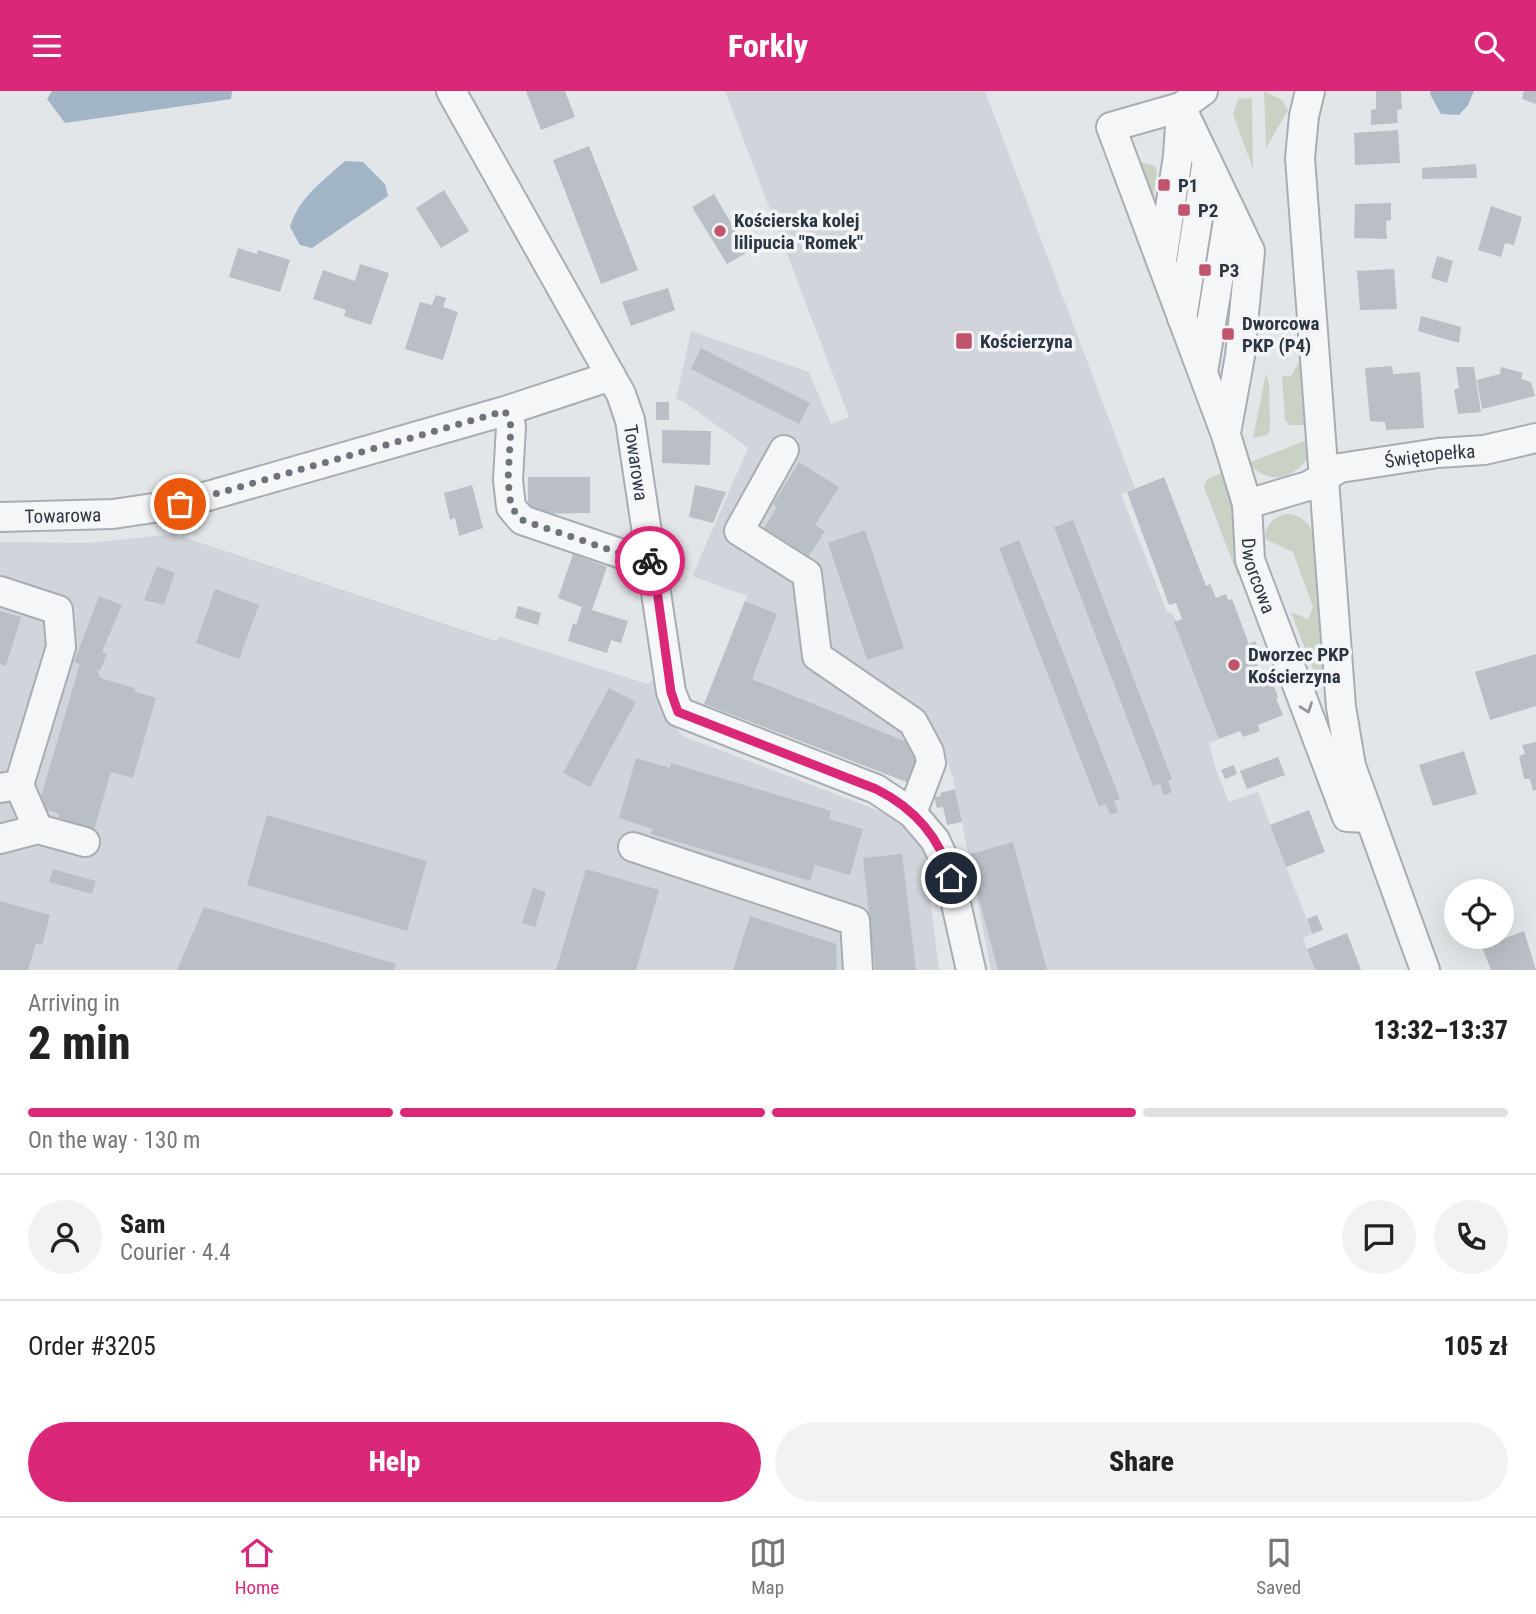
<!DOCTYPE html>
<html lang="en">
<head>
<meta charset="utf-8">
<style>
  body { margin:0; font-family:"Roboto Condensed",sans-serif; background:#f2f2f2; color:#222; height:100vh; display:flex; flex-direction:column; font-size:26px; white-space:nowrap }
  * { box-sizing:border-box; margin:0 }
  p { font-size:23px; color:#767676 }
  .icon { flex:none; width:38px; height:38px; fill:none; stroke:currentColor; stroke-width:2; stroke-linecap:round; stroke-linejoin:round }
  .map { position:relative; height:879px; overflow:hidden }
  .details { display:flex; flex-direction:column; background:#fff; flex:1 }
  .details>* { flex:none }
  .tools { position:absolute; left:1444px; top:788px; display:grid; gap:14px }
  .tools a { display:grid; place-items:center; width:70px; height:70px; border-radius:50%; background:#fff; box-shadow:0 7px 28px #0002; font-size:35px }
  .pin { position:absolute; display:grid; place-items:center; width:60px; height:60px; color:#fff; margin:-30px; border:4px solid #fff; border-radius:50%; box-shadow:0 2px 7px #0007 }
  .courier { position:absolute; display:grid; place-items:center; width:70px; height:70px; margin:-35px; border:5px solid #db2777; border-radius:50%; background:#fff; color:#222; box-shadow:0 2px 9px #0007 }
  .headline em { font-style:normal; font-weight:800 }
  .headline div { display:flex; flex-direction:column-reverse }
  .headline { display:flex; align-items:center; justify-content:space-between; height:119px; padding:0 28px }
  h1 { font-size:46px; font-weight:800; line-height:52px }
  .bar { display:grid; grid-template-columns:repeat(4,1fr); gap:10px 7px; align-content:center; height:84px; padding:0 28px }
  .bar i { height:9px; border-radius:5px; background:#e0e0e0 }
  .bar .active { background:#db2777 }
  .bar p { grid-column:span 4 }
  .line { display:flex; align-items:center; gap:18px; padding:0 28px; border-top:2px solid #e0e0e0 }
  .line div { flex:1 }
  .round { display:grid; place-items:center; flex:none; width:74px; height:74px; border-radius:37px; background:#f2f2f2 }
  .button { display:flex; gap:14px; margin-top:auto; padding:14px 28px }
  .button a { flex:1; height:80px; border-radius:42px; background:#db2777; color:#fff; font-size:28px; font-weight:800; line-height:80px; text-align:center }
  .button a+a { background:#f2f2f2; color:#222 }
  header { display:flex; justify-content:space-between; align-items:center; height:91px; padding:0 28px; background:#db2777; color:#fff; font-size:32px; font-weight:800 }
  .dock { display:flex; justify-content:space-around; align-items:center; height:98px; border-top:2px solid #e0e0e0; background:#fff; font-size:19px; color:#767676 }
  .dock a { display:grid; justify-items:center; gap:4px }
  .dock .active { color:#db2777 }
  .map>svg:first-child { display:block }
  .built { fill:#d1d5db }
  .green { fill:#c9d2c5 }
  .water { fill:#a1b5c6 }
  .building { fill:#babfc6 }
  .lines { fill:none; stroke-linecap:round; stroke-linejoin:round }
  .minor-casing { stroke:#a8adb3; stroke-width:32 }
  .minor { stroke:#f5f6f8; stroke-width:28 }
  .oneway { stroke:#90969c }
  .done { stroke:#6c737b; stroke-width:7; stroke-dasharray:0 12.6 }
  .route { stroke:#db2777; stroke-width:9 }
  .poi-dot { fill:#c1556c; stroke:#f2f4f7; stroke-width:2.5 }
  .labels { text-anchor:middle; dominant-baseline:central; stroke-width:7; stroke-linejoin:round; paint-order:stroke }
  .poi-label { font-size:19px; font-weight:bold; fill:#2c3540; stroke:#f2f4f7; text-anchor:start }
  .street-label { font-size:19px; fill:#2c3540; stroke:#f2f4f7 }
</style>
</head>
<body>
<header><svg class="icon" aria-label="menu" viewBox="0 0 24 24"><path d="M4 6h16M4 12h16M4 18h16"/></svg>Forkly<svg class="icon" aria-label="search" viewBox="0 0 24 24"><circle cx="10" cy="10" r="6"/><path d="M15 15l6 6"/></svg></header>
<div class="map">
<svg width="1536" height="879" viewBox="0 0 1536 879">
  <rect width="100%" height="100%" fill="#e3e6e9"/>
  <path class="built" d="M725,0H985L1135,397L1121,403L1167,521L1173,523L1220,648L1209,652L1215,675L1229,711L1258,701L1312,843L1303,847L1315,879H991L953,686L942,656L929,661L917,670L720,575L747,505L692,485L748,357L684,311L676,308L691,240L809,281L831,333L849,326Z
    M174,443L496,550L500,546L648,593L654,587L662,622L683,645L914,733L923,748L939,879H0V451L88,452Z"/>
  <path class="green" d="M1264,0L1282,9L1288,19L1266,57Z
    M1252,7L1253,78L1233,23L1238,8Z
    M1138,70L1155,75L1157,80L1152,114Z
    M1299,271L1307,334H1289L1285,329L1282,285H1291Z
    M1266,282L1269,293L1270,337L1268,344L1253,347Z
    M1305,350L1308,367C1290,390 1270,394 1248,372Z
    M1225,381L1232,409L1238,485L1204,396L1207,388Z
    M1288,423C1301,424 1308,431 1314,443L1325,592L1323,596L1319,594L1291,521L1308,528L1313,516L1293,461L1265,448C1265,434 1274,425 1288,423Z"/>
  <path class="water" d="M52,0H232L231,8L65,32L47,8Z
    M1430,0H1474L1468,14L1459,24L1441,23L1431,5Z
    M345,70L363,71L385,93L388,105L312,157L300,154L290,136C299,106 323,90 345,70Z"/>
  <path class="building" d="M526,0H565L575,26L541,39Z
    M1376,0H1401L1402,18L1397,19L1398,32L1371,34V19L1376,18Z
    M1524,0H1536V13L1522,8Z
    M1398,39L1400,72L1355,74L1354,42Z
    M589,55L638,179L601,193L553,69Z
    M1476,73L1477,87L1422,88V77Z
    M444,99L469,140L441,157L416,117Z
    M714,103L748,161L727,173L692,116Z
    M1391,112V129L1386,130L1387,148L1354,147L1355,113Z
    M1491,115L1522,126L1514,154L1505,152L1501,166L1478,159Z
    M238,157L257,163L258,159L290,169L280,201L229,186Z
    M1437,165L1453,170L1447,192L1431,187Z
    M360,173L389,182L371,234L344,225L346,219L313,208L323,179L355,190Z
    M1394,178L1397,218L1360,219L1357,180Z
    M668,197L675,219L631,235L622,211Z
    M436,204L446,207L443,216L458,221L443,269L405,258L420,211L432,214Z
    M1421,225L1461,236L1459,252L1418,240Z
    M701,257L810,312L799,333L691,278Z
    M1392,275L1393,283L1420,281L1424,337L1386,339L1385,331L1370,330L1365,277Z
    M1456,276H1474L1481,321L1458,323L1454,299L1459,297Z
    M1501,276L1523,282L1521,288L1531,291L1535,305L1482,318L1477,289L1500,283Z
    M656,311H669V329H656Z
    M662,339L711,340L710,374L662,372Z
    M799,371L839,396L815,434L825,440L809,465L764,437L777,416L773,413Z
    M528,386H590V422L528,423Z
    M1164,386L1206,495L1210,493L1216,507L1226,503L1228,509L1232,508L1249,553L1255,550L1260,562L1253,564L1262,586L1270,584L1278,606L1276,607L1283,624L1258,634L1260,640L1243,646L1240,640L1219,648L1174,531L1182,528L1176,512L1169,514L1127,401Z
    M472,394L483,437L459,445L455,427L450,429L444,402Z
    M695,394L726,401L713,432L689,426Z
    M1073,429L1172,688L1168,690L1172,701L1164,704L1160,693L1153,695L1054,436Z
    M865,439L904,557L867,569L828,452Z
    M1019,449L1120,708L1114,710L1118,721L1110,724L1106,713L1099,716L999,457Z
    M573,463L607,476L592,519L628,530L621,552L611,549L607,562L568,550L573,532L576,534L582,516L558,507Z
    M157,475L175,482L164,514L144,509Z
    M215,498L259,514L239,568L196,552Z
    M99,505L122,514L102,561L107,563L100,580L97,578L100,587L135,597L134,600L156,607L133,687L111,681L94,739L58,727L59,723L38,716L80,573L74,571Z
    M745,510L777,523L752,588L909,652L917,670L909,692L704,613Z
    M518,515L541,522L538,534L515,527Z
    M0,520L21,526L6,575L0,573Z
    M1536,563V615L1490,629L1475,581Z
    M609,597L636,611L590,696L563,682Z
    M1536,651V699L1533,700L1530,688H1524L1519,665L1525,663L1522,654Z
    M1464,660L1477,703L1433,715L1419,674Z
    M1278,666L1285,684L1247,698L1240,680Z
    M636,667L670,677L671,672L831,720L829,728L863,738L850,784L815,774L810,790L651,743L652,738L619,727Z
    M1234,674L1237,683L1225,688L1221,679Z
    M955,698L962,731L947,734L943,716L937,717L934,706L941,705L940,702Z
    M1309,719L1325,761L1286,776L1270,734Z
    M267,724L427,770L407,840L247,794Z
    M1013,751L1047,879H998L967,764Z
    M902,763L916,879H875L863,767Z
    M53,778L96,790L92,803L49,791Z
    M586,778L659,799L636,879H556Z
    M533,797L546,801L535,836L522,832Z
    M0,810L50,824L42,854L36,852L28,879H0Z
    M204,816L396,873L394,879H177Z
    M1317,824L1323,839L1312,843L1307,828Z
    M750,825L836,853L837,879H733Z
    M1524,840L1536,879H1491L1482,856Z
    M1347,842L1361,879H1315L1307,858Z"/>
  <g class="lines">
    <defs>
      <g id="minor">
        <path id="s1" d="M451,0L621,303L630,329L671,601L679,621L876,698L912,722L935,749L948,777L971,879"/>
        <path id="s2" d="M1203,0L1181,16L1111,36L1226,344L1247,413L1250,469L1347,726L1369,727"/>
        <path d="M1310,0L1304,25L1300,67L1341,616L1351,675L1425,879"/>
        <path d="M1181,16L1250,160L1240,265L1226,342"/>
        <path d="M1162,169L1178,65L1181,19"/>
        <path d="M1182,227L1207,70"/>
        <path d="M1203,281L1230,118"/>
        <path d="M505,320L511,335L508,389L511,416L522,429L637,468L653,470"/>
        <path d="M784,359L739,440L807,483L817,565L913,631L929,661L931,672L912,722"/>
        <path id="s3" d="M1247,413L1308,395L1340,377L1438,362L1484,359L1536,347"/>
        <path id="s4" d="M0,426L113,423L180,413L505,320L611,285"/>
        <path d="M0,500L58,519L61,556L19,694L0,697"/>
        <path d="M38,738L85,751"/>
        <path d="M0,748L38,738L19,694"/>
        <path d="M633,756L855,830L858,879"/>
      </g>
    </defs>
    <use href="#minor" class="minor-casing"/>
    <use href="#minor" class="minor"/>
  </g>
  <defs><path id="oneway-chevron" d="M-2-3.5L2.5 0L-2 3.5" fill="none" stroke-width="1.6" stroke-linecap="round" stroke-linejoin="round" transform="scale(1.75)"/></defs>
  <use class="oneway" href="#oneway-chevron" transform="translate(1307 617) rotate(70)"/>
  <g class="lines">
    <path class="done" d="M180,413L505,320L511,335L508,389L511,416L522,429L637,468L650,470"/>
    <path class="route" d="M650,470H653L671,601L678,621L876,698C914,717 940,746 951,787"/>
  </g>
  <g class="poi-dot">
    <rect x="1157" y="87" width="14" height="14" rx="3.5"/>
    <rect x="1177" y="112" width="14" height="14" rx="3.5"/>
    <circle cx="720" cy="140" r="7"/>
    <rect x="1198" y="172" width="14" height="14" rx="3.5"/>
    <rect x="1221" y="236" width="14" height="14" rx="3.5"/>
    <rect x="955" y="241" width="18" height="18" rx="3.5"/>
    <circle cx="1234" cy="574" r="7"/>
  </g>
  <g class="labels">
    <g class="poi-label">
      <text x="1178" y="94">P1</text>
      <text x="1198" y="119">P2</text>
      <text x="734" y="129">Kościerska kolej<tspan x="734" dy="22">lilipucia "Romek"</tspan></text>
      <text x="1219" y="179">P3</text>
      <text x="1242" y="232">Dworcowa<tspan x="1242" dy="22">PKP (P4)</tspan></text>
      <text x="980" y="250">Kościerzyna</text>
      <text x="1248" y="563">Dworzec PKP<tspan x="1248" dy="22">Kościerzyna</tspan></text>
    </g>
    <g class="street-label">
      <text stroke="none"><textPath href="#s3" startOffset="191">Świętopełka</textPath></text>
      <text stroke="none"><textPath href="#s1" startOffset="418">Towarowa</textPath></text>
      <text stroke="none"><textPath href="#s4" startOffset="63">Towarowa</textPath></text>
      <text stroke="none"><textPath href="#s2" startOffset="574">Dworcowa</textPath></text>
    </g>
  </g>
</svg>
<div class="tools">
<a><svg class="icon" aria-label="locate" viewBox="0 0 24 24"><circle cx="12" cy="12" r="6"/><path d="M12 2v4M12 18v4M2 12h4M18 12h4"/></svg></a>
</div>
<div class="pin" style="left:180px;top:413px;background:#ea580c"><svg class="icon" aria-label="bag" viewBox="0 0 24 24"><path d="M5 8h14l-1 12H6zM9 8a3 3 0 0 1 6 0"/></svg></div>
<div class="pin" style="left:951px;top:787px;background:#1f2937"><svg class="icon" aria-label="home" viewBox="0 0 24 24"><path d="M3 11l9-7 9 7M6 9v11h12V9"/></svg></div>
<div class="courier" style="left:650px;top:470px"><svg class="icon" aria-label="bike" viewBox="0 0 24 24"><circle cx="6" cy="16" r="4"/><circle cx="18" cy="16" r="4"/><path d="M6 16l4-8h5l3 8M10 8l3 8H6M13 5h3"/></svg></div>
</div>
<section class="details">
<div class="headline"><div><h1>2 min</h1><p>Arriving in</p></div><em>13:32–13:37</em></div>
<div class="bar"><i class="active"></i><i class="active"></i><i class="active"></i><i></i><p>On the way · 130 m</p></div>
<div class="line" style="height:126px"><a class="round"><svg class="icon" aria-label="person" viewBox="0 0 24 24"><circle cx="12" cy="8" r="4"/><path d="M4 21q1-7 8-7t8 7"/></svg></a><div><b>Sam</b><p>Courier · 4.4</p></div><a class="round"><svg class="icon" aria-label="chat" viewBox="0 0 24 24"><path d="M4 5h16v11H9l-5 4z"/></svg></a><a class="round"><svg class="icon" aria-label="phone" viewBox="0 0 24 24"><path d="M5 4h4l2 5-3 2q2 4 5 5l2-3 5 2v4C11 20 4 13 5 4z"/></svg></a></div>
<div class="line" style="height:91px"><div>Order #3205</div><b>105 zł</b></div>
<div class="button"><a>Help</a><a>Share</a></div>
</section>
<nav class="dock">
<a class="active"><svg class="icon" aria-label="home" viewBox="0 0 24 24"><path d="M3 11l9-7 9 7M6 9v11h12V9"/></svg>Home</a>
<a><svg class="icon" aria-label="map" viewBox="0 0 24 24"><path d="M3 6l6-2 6 2 6-2v14l-6 2-6-2-6 2zM9 4v14M15 6v14"/></svg>Map</a>
<a><svg class="icon" aria-label="saved" viewBox="0 0 24 24"><path d="M7 4h10v16l-5-4-5 4z"/></svg>Saved</a>
</nav>
</body>
</html>
